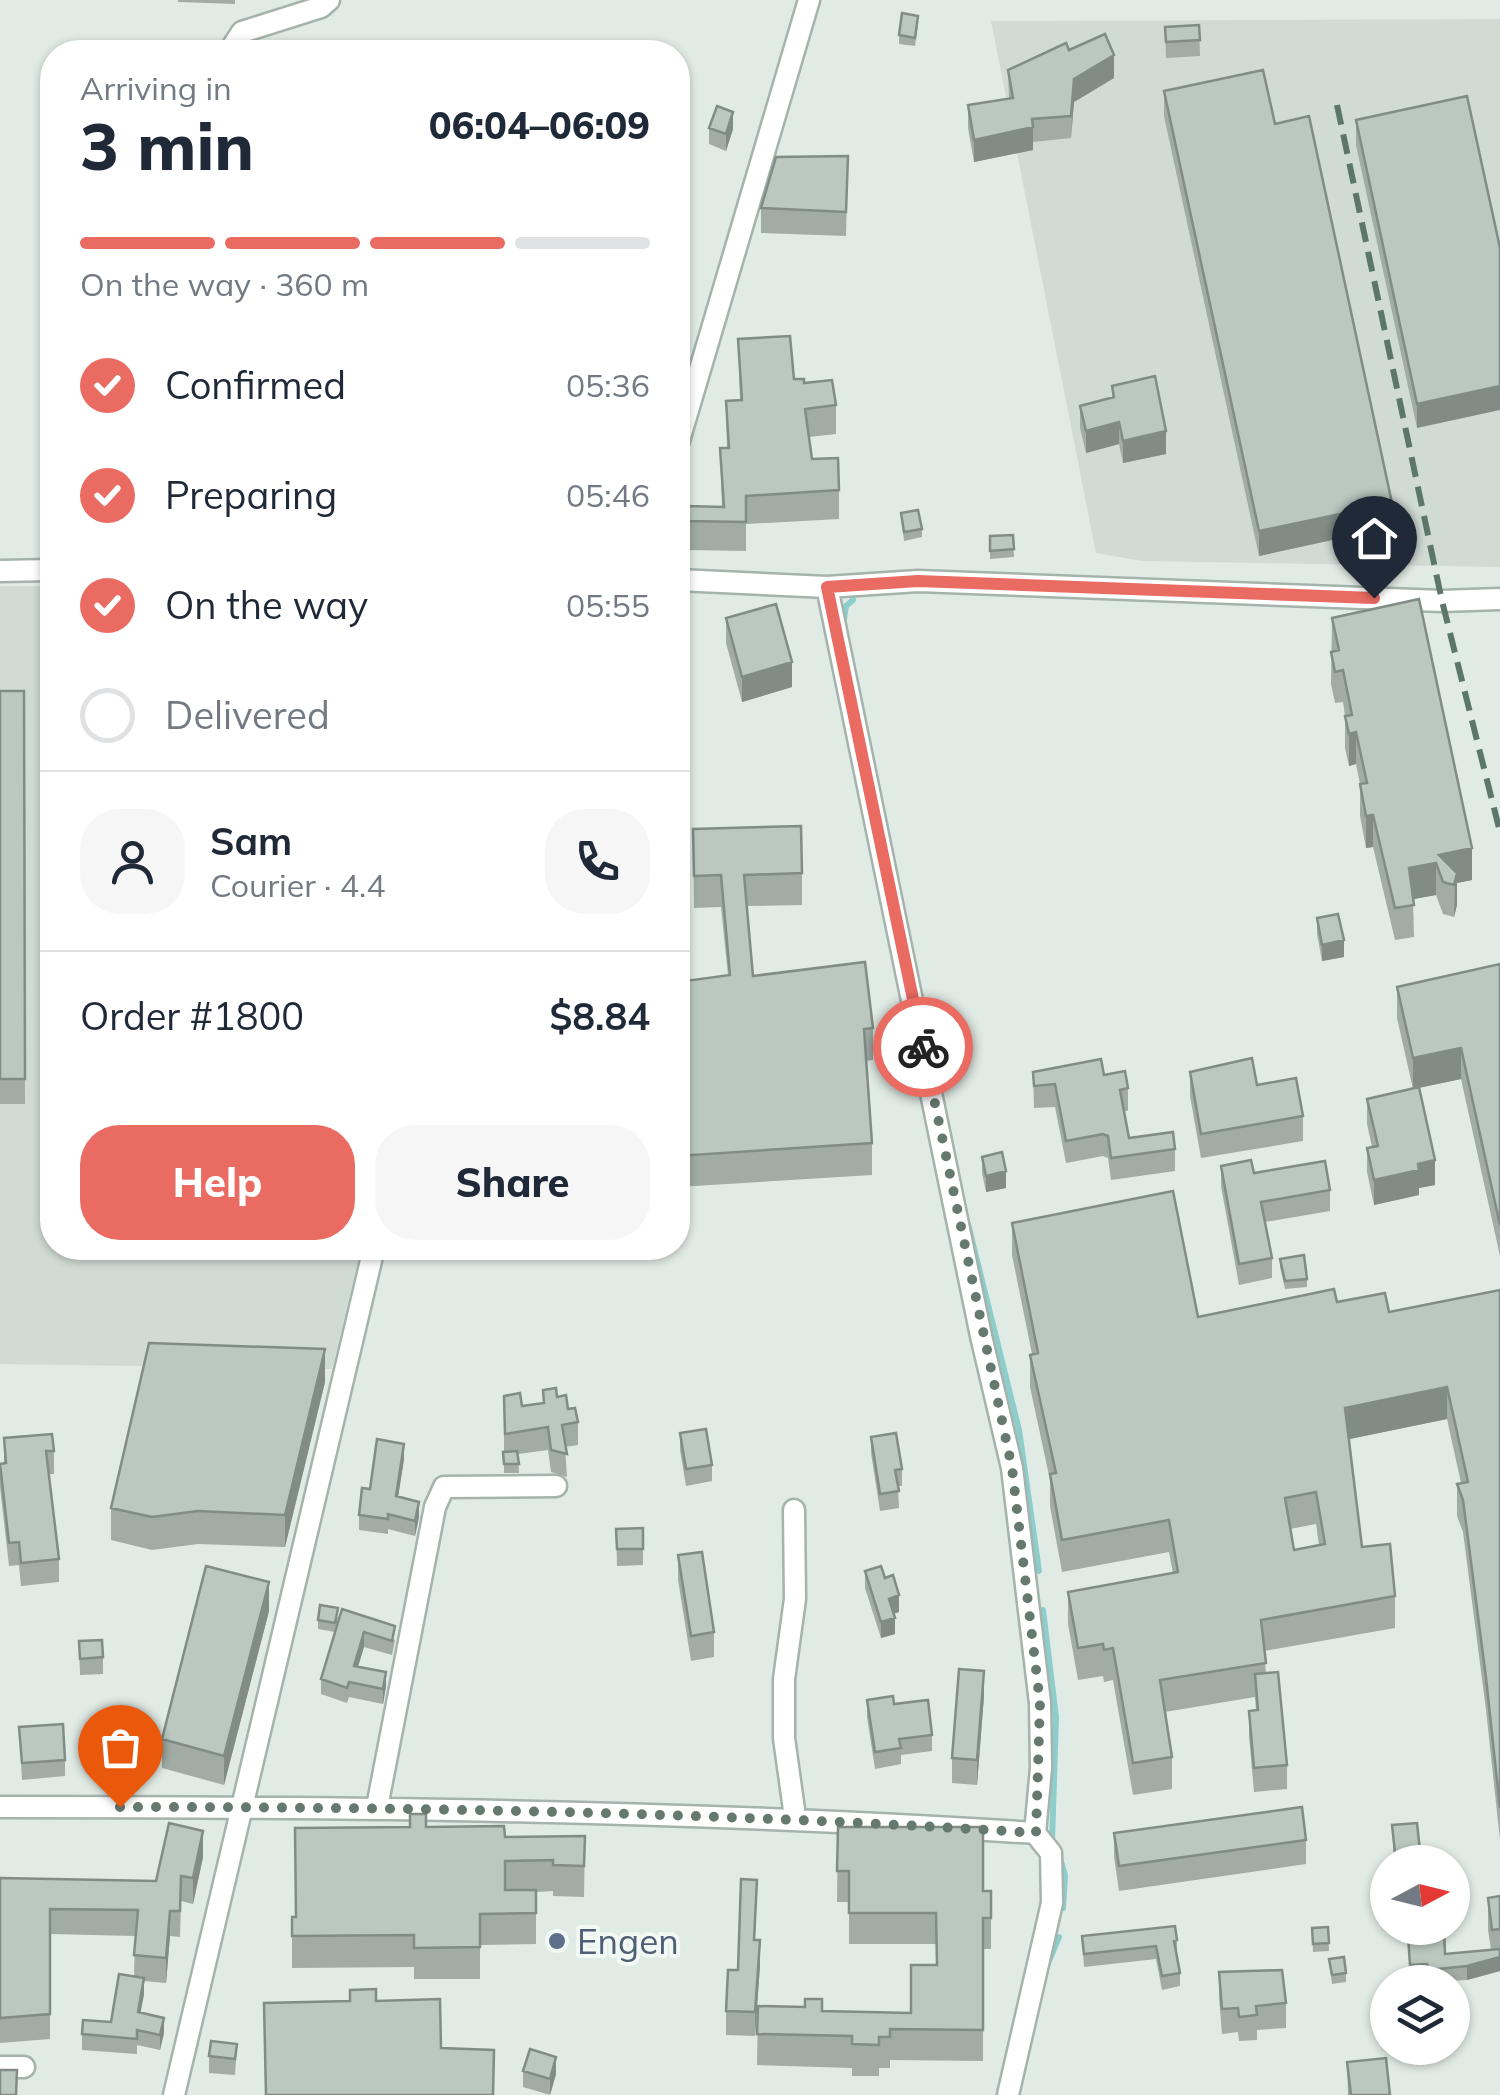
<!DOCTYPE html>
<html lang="en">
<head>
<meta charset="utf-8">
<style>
  body { margin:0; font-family:Mulish,sans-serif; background:#f6f6f7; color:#1f2937; height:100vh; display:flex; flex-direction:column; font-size:38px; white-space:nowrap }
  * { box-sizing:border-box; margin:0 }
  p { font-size:32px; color:#747a83 }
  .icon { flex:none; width:55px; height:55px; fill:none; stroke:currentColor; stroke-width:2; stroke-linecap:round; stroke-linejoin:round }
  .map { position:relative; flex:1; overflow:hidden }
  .drawer { position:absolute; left:40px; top:40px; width:650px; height:1220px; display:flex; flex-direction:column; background:#fff; border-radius:40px; box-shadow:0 2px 8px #0004 }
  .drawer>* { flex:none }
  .needle { width:65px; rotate:83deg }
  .tools { position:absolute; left:1370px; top:1845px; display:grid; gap:20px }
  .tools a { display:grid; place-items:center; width:100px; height:100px; border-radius:50%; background:#fff; box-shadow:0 2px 8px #0004; font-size:50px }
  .pin { position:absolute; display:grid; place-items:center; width:85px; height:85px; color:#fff; margin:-102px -42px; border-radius:50% 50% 50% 0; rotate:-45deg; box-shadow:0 0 10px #0007 }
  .pin .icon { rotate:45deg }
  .courier { position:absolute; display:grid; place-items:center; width:100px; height:100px; margin:-50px; border:8px solid #e96b61; border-radius:50%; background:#fff; color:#222; box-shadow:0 2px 12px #0007 }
  .headline em { font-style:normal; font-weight:800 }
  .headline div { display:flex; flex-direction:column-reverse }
  .headline { display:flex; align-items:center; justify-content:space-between; height:170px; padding:0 40px }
  h1 { font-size:65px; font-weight:800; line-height:75px }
  .bar { display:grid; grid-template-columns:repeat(4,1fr); gap:15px 10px; align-content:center; height:120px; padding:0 40px }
  .bar i { height:12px; border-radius:8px; background:#e0e1e3 }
  .bar .on { background:#e96b61 }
  .bar p { grid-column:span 4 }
  .line { display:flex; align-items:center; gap:25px; padding:0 40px; border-top:2px solid #e0e1e3 }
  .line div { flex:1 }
  .round { display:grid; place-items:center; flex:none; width:105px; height:105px; border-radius:40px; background:#f6f6f7 }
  ol { padding:0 40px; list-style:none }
  li { display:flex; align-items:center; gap:30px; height:110px }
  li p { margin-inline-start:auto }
  li .icon { padding:10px; border-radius:50%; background:#e96b61; color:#fff; stroke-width:4 }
  li:last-child { color:#747a83 }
  li i { width:55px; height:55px; border:5px solid #e0e1e3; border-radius:50% }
  .action { display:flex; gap:20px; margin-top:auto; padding:20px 40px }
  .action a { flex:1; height:115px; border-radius:40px; background:#e96b61; color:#fff; font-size:40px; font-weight:800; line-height:115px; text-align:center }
  .action a+a { background:#f6f6f7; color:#1f2937 }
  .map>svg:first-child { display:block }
  .built { fill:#d0dbd4 }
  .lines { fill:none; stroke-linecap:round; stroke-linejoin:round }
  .stream { stroke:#8dcdcc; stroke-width:6 }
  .minor-casing { stroke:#a4b3ab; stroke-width:25 }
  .minor { stroke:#fff; stroke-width:20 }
  .rail { stroke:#5d766b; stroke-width:6; stroke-dasharray:20 10; stroke-linecap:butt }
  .wall { fill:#a0aca5; fill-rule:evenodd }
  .shaded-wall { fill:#828c86 }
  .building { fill:#bac8c0; stroke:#828c86; stroke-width:2.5; fill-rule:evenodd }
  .done { stroke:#66796f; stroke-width:10; stroke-dasharray:0 18 }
  .route { stroke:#e96b61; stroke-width:12 }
  .service-dot { fill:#5c6f8a; stroke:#f2f8f4; stroke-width:4 }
  .labels { text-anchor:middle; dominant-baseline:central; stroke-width:8; stroke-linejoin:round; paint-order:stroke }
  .service-label { font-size:35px; fill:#4e5e75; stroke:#f2f8f4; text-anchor:start }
</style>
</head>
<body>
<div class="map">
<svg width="1500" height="2095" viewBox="0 0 1500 2095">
  <rect width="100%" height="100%" fill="#e1ebe5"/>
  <path class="built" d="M1500,19V567L1142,561L1096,553L991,21Z
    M0,586H52V1248H361L332,1369L0,1364Z"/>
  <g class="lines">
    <path class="stream" d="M844,619L846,606L853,600
      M968,1224L1019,1430L1039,1571
      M1043,1610L1056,1717L1052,1842
      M1060,1858L1065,1875L1063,1908
      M1046,1968L1059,1937"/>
    <defs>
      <path id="minor" d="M229,52L242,32L321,7L329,0
        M678,444L809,0
        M0,571L52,570
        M678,580L827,587L918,581L1442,601L1500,599
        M827,587L981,1336L1012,1468L1040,1703L1041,1768L1035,1833L1051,1853L1052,1903L1008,2095
        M794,1510L795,1599L784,1679V1738L795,1817
        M0,1807C346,1807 690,1810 1035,1833
        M377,1807L435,1507L444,1487L556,1486
        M0,2067H24
        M174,2095L374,1248"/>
    </defs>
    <use href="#minor" class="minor-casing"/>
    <use href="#minor" class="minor"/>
    <path class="rail" d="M1337,105L1442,601L1500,832"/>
  </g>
  <path class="wall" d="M178,0H235V4L178,2Z
    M918,24L915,46L899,44V35Z
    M1199,25L1200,56L1166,58L1165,27Z
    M1069,50L1114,78L1074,102L1071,138L1033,142V150L974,162L968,128V105L1009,99L1008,70Z
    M1164,91L1275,124L1392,527L1259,556L1164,116Z
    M1356,120L1500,248L1417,428L1356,145Z
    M709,128L733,129L726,151L709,144Z
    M848,156L846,236L761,233V208Z
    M738,339L794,379L804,383L836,405V434L809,437L812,459L839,490V519L746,524V551L687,550V506L722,507L720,448H727L726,401L740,400Z
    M1112,386L1166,454L1123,463L1119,444L1086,453L1080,428V406L1112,398Z
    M901,513L922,529V537L904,541Z
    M1013,535L1014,557L990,559V536Z
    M678,607H683L685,732L678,733Z
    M726,618L792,687L742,702L726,643Z
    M1332,618L1472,880L1457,883V905L1454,917L1443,914L1436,895L1413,899L1414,937L1395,940L1373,847L1366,848L1360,816V784L1356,764L1349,766L1345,748V716L1343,702L1335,703L1331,684Z
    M0,691H24L25,1104H0Z
    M693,829L802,873V905L747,906L753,976L873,1028V1060L866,1061L872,1143V1175L678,1187V982L728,975L721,907L694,908Z
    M1317,918L1344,957L1322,961L1317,934Z
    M1500,964V1256L1461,1079L1419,1088L1435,1185L1419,1188V1195L1374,1205L1367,1172V1148L1372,1147L1367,1124V1099L1413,1089L1397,1018V987Z
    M1033,1072L1104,1075L1128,1088V1111H1124L1129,1138L1175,1149V1171L1111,1180L1108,1158L1103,1156L1066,1163L1055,1107L1034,1108Z
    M1190,1072L1257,1085L1303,1116V1141L1201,1158L1190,1096Z
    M982,1157L1006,1188L986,1192L982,1173Z
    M1221,1166L1330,1190V1211L1265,1222L1272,1258V1278L1239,1285L1221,1186Z
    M1012,1223L1198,1317L1337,1302L1389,1312L1500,1290V1840L1486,1710L1463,1532L1457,1516V1484L1461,1483L1447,1419L1349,1439L1362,1547L1395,1596V1628L1264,1651L1266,1673L1287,1765V1789L1254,1792L1249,1736V1711L1256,1710L1255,1697L1165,1712L1172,1757V1789L1133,1795L1113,1680L1104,1682L1103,1676L1078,1680L1068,1624V1592L1173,1573L1169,1552L1062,1572L1050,1506V1480L1030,1387V1355L1032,1354L1012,1255ZM1316,1524L1319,1545L1294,1550L1290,1529Z
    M1280,1259L1307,1279V1287L1285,1289L1280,1267Z
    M325,1382L285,1547L198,1544L152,1550L111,1540V1508Z
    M543,1390L557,1397L578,1422V1445L565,1447L567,1477L551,1472L548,1450L518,1454L519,1473H504V1396L522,1406L543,1403Z
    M680,1433L712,1465V1481L686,1486L680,1450Z
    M871,1437L902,1469V1486H898L899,1508L880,1511L871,1453Z
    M4,1438L54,1451V1474H49L59,1559V1582L21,1586L19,1565L9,1566L0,1487V1464L4,1463Z
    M404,1459L398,1496L419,1517L415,1536L388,1529V1534L359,1530V1515L370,1489Z
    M643,1528V1565L617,1566L616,1529Z
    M678,1555L714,1632V1657L691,1661L678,1580Z
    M865,1571L885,1578L899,1612L893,1614L895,1634L881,1638L865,1588Z
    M342,1609L395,1640L392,1655L364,1647L358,1666L386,1686L383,1704L349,1697L347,1703L321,1694V1679Z
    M269,1611L224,1785L162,1768V1739Z
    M338,1617L335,1632L318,1629V1620Z
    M79,1641L103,1657V1674L80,1675Z
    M984,1696L977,1785L952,1783V1758Z
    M867,1700L894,1704L932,1735V1751L901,1755V1764L875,1769L867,1717Z
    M19,1727L65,1760V1776L22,1780Z
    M1417,1823L1421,1862H1394L1392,1825Z
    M426,1827L505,1837L585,1836L584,1897L553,1896V1891L536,1892V1944L480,1945V1979H414V1967L292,1968V1917H296Z
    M838,1827L983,1891H991V1949H983V2061L890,2060V2068H879V2076H852V2068L757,2065L758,2006L822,2011L911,2013L936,1965V1944H849V1902H837Z
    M1114,1833L1306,1840V1864L1119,1891L1114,1857Z
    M203,1857L193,1904L181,1901L180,1937L170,1936L166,1983L144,1981V1994L140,2013L164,2033L160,2050L137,2045V2054L82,2050V2034L111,2022L134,1977L135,1936L50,1934V2039L0,2043V1878L156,1881Z
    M757,1880L755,1940L760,1965L755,2036L726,2035V2011L738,1970Z
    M1500,1896V1971L1467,1980L1428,1982L1427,1978L1410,1979L1408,1936L1421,1935V1928L1445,1954L1491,1950L1488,1930V1898Z
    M1328,1927L1329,1951L1313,1952L1312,1928Z
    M1082,1936L1177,1940V1954H1176L1180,1973V1986L1162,1990L1156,1959L1084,1967Z
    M1329,1959L1346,1973V1982L1332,1984Z
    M1219,1972L1286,2003V2028L1257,2030V2040L1239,2041L1238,2032L1222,2034L1219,1997Z
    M237,2044L235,2075L209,2073V2056Z
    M1347,2062L1390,2095H1348Z
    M523,2071L556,2074L550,2095L523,2087Z"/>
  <path class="shaded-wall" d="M1114,55V78L1074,102L1071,138L1074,79Z
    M733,112V129L726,151V134Z
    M1033,127V150L974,162V140Z
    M1500,386V410L1417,428V404Z
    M1119,422V444L1086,453V431Z
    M1166,431V454L1123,463V441Z
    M1392,503V527L1259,556V531Z
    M792,662V687L742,702V677Z
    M1356,732V764L1349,766V734Z
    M1373,815V847L1366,848V816Z
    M1472,848V880L1457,883V905L1454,917L1455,884L1439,855Z
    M1436,863V895L1409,900V868Z
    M1344,940V957L1322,961V945Z
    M1461,1048V1079L1413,1089V1058Z
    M1435,1160V1185L1419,1188V1195L1374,1205V1180L1418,1164Z
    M1006,1171V1188L986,1192V1176Z
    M325,1349V1382L285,1547V1515Z
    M1447,1387V1419L1345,1440V1408Z
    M404,1444V1459L396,1511V1496Z
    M419,1502V1517L415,1536V1521Z
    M269,1582V1611L224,1785V1756Z
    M899,1595V1612L889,1615V1599Z
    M895,1618V1634L881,1638V1622Z
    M364,1632V1647L354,1680V1666Z
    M984,1671V1696L977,1785V1760Z
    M386,1672V1686L383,1704V1689Z
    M203,1831V1857L193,1904V1878Z
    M170,1911V1936L166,1983V1958Z
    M760,1940V1965L755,2036V2012Z
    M1500,1957V1971L1467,1980V1966Z
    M144,1978V1994L138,2027V2012Z
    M164,2018V2033L160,2050V2035Z
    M556,2057V2074L550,2095V2079Z"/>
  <path class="building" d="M902,13L918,16L915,38L899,35Z
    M1199,25L1200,40L1166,42L1165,27Z
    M1105,34L1114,55L1074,79L1071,116L1032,119L1033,127L974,140L968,105L1013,98L1008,70L1066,43L1069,50Z
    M1263,70L1275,124L1309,116L1392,503L1259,531L1164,91Z
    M1467,96L1500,248V386L1417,404L1356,120Z
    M717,106L733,112L726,134L709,128Z
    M848,156L846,212L761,208L776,157Z
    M790,336L794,379H804V383L832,380L836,405L805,409L812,459L838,458L839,490L746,496V522L687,521V506L724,507L720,448H729L726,401L742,400L738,339Z
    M1155,376L1166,431L1123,441L1119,422L1086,431L1080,406L1114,397L1112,386Z
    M918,510L922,529L904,532L901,513Z
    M1013,535L1014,549L990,551V536Z
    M1419,599L1472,848L1439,855L1457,873L1454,885L1443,882L1436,863L1409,868L1414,905L1395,908L1373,815L1366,816L1360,784L1367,783L1356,732L1349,734L1345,716L1352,715L1343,670L1335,672L1331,652L1339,650L1332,618Z
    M776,604L792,662L742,677L726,618Z
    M678,607H683L685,708L678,709Z
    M0,691H24L25,1079H0Z
    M801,826L802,873L744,875L753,976L865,962L873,1028L864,1029L872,1143L678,1156V982L730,975L721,875L694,876L693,829Z
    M1338,914L1344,940L1322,945L1317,918Z
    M1500,964V1225L1461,1048L1413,1058L1397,987Z
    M1252,1058L1257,1085L1296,1078L1303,1116L1201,1134L1190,1072Z
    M1101,1059L1104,1075L1125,1071L1128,1088L1120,1090L1129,1138L1173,1132L1175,1149L1111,1158L1108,1136L1103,1134L1066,1141L1055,1084L1034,1086L1033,1072Z
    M1419,1087L1435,1160L1418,1164L1419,1170L1374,1180L1367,1148L1378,1146L1367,1099Z
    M1002,1152L1006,1171L986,1176L982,1157Z
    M1251,1160L1254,1173L1325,1161L1330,1190L1261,1202L1272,1258L1239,1264L1221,1166Z
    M1173,1191L1198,1317L1334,1289L1337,1302L1385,1293L1389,1312L1500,1290V1808L1486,1678L1463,1500L1457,1484L1468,1482L1447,1387L1345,1408L1362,1547L1390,1544L1395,1596L1261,1620L1266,1663L1160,1680L1172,1757L1133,1763L1113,1648L1104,1650L1103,1644L1078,1648L1068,1592L1178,1572L1169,1520L1062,1540L1050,1474L1056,1473L1030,1355L1038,1353L1012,1223ZM1316,1492L1325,1544L1294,1550L1285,1498Z
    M1304,1255L1307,1279L1285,1281L1280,1259Z
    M149,1343L325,1349L285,1515L198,1511L152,1517L111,1508Z
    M556,1388L557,1397L566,1395L568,1409L575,1408L578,1422L562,1425L567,1454L551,1450L548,1427L505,1434L504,1396L520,1393L522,1406L544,1403L543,1390Z
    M706,1429L712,1465L686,1469L680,1433Z
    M896,1433L902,1469L895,1470L899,1491L880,1494L871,1437Z
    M52,1434L54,1451H46L59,1559L21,1563L19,1542L9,1543L0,1464L6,1463L4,1438Z
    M377,1439L404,1444L396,1496L419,1502L415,1521L388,1514V1519L359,1515L362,1488L370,1489Z
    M517,1451L519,1464H504L503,1452Z
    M643,1528V1549H617L616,1529Z
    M702,1552L714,1632L691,1636L678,1555Z
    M206,1566L269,1582L224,1756L162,1739Z
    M881,1566L885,1578L893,1575L899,1595L889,1599L895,1618L881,1622L865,1571Z
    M320,1605L338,1608L335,1623L318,1620Z
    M342,1609L395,1626L392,1641L364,1632L354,1666L386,1672L383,1689L349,1682L347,1688L321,1679Z
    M102,1640L103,1657L80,1659L79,1641Z
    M959,1669L984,1671L977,1760L952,1758Z
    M1278,1672L1287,1765L1254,1768L1249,1711L1258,1710L1255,1674Z
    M893,1696L894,1704L928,1700L932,1735L899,1739L901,1748L875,1752L867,1700Z
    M63,1724L65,1760L22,1763L19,1727Z
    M1302,1807L1306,1840L1119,1866L1114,1833Z
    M410,1814H426V1827L504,1826L505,1837L585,1836L584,1866L553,1865V1860L505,1861V1890H536V1913L480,1914V1947L414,1948V1935L292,1936V1917H296L295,1828L410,1827Z
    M169,1823L203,1831L193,1878L181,1876L180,1911H170L166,1958L134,1955L138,1910L50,1909V2014L0,2018V1878L156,1881Z
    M1417,1823L1421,1860L1396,1862L1392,1825Z
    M838,1827H983V1891H991V1918H983V2030L890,2029V2037H879V2045L852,2044V2036L757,2034L758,2006L805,2007V1999H822V2011L911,2013V1965H937L936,1913H849V1871H837Z
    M741,1879L757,1880L754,1940H760L755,2012L726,2011L728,1970H738Z
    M1500,1896V1929L1492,1930L1488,1898Z
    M1175,1926L1177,1940L1174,1941L1180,1973L1162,1976L1156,1946L1084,1954L1082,1936Z
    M1328,1927L1329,1943L1313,1944L1312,1928Z
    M1421,1928H1444L1445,1954L1500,1949V1957L1467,1966L1428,1970L1427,1964L1410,1965L1408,1936L1422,1935Z
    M1344,1957L1346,1973L1332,1975L1329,1959Z
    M1282,1970L1286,2003L1256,2006L1257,2015L1239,2017L1238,2008L1222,2009L1219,1972Z
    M119,1974L144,1978L138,2012L164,2018L160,2035L137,2030V2039L82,2034L83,2020L111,2022Z
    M376,1989V2001L440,1999L441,2048L494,2050L493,2095H266L264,2003L350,2001V1990Z
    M211,2041L237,2044L235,2059L209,2056Z
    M530,2049L556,2057L550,2079L523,2071Z
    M1386,2058L1390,2095H1351L1347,2062Z
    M0,2070H17L16,2095H0Z"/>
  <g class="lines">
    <path class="done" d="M120,1807C425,1807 730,1813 1036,1833L1040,1703L1012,1468L923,1047"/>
    <path class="route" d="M923,1047L827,587L918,581L1374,598"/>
  </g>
  <circle class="service-dot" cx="557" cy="1941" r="10"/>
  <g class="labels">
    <g class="service-label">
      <text x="577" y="1941">Engen</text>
    </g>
  </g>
</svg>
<div class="tools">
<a><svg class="needle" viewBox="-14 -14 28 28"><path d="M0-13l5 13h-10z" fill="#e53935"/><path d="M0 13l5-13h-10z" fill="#747a83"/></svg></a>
<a><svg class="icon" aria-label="layers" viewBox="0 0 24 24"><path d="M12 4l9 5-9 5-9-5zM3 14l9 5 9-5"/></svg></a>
</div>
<div class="pin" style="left:120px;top:1807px;background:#ea580c"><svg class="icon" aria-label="bag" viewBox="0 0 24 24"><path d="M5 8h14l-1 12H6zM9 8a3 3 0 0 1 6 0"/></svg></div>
<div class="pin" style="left:1374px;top:598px;background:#1f2937"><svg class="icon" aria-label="home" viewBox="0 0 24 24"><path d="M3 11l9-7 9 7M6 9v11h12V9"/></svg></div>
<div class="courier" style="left:923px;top:1047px"><svg class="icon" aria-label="bike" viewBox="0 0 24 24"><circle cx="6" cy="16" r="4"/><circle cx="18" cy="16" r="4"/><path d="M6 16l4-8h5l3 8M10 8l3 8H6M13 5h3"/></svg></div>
<section class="drawer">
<div class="headline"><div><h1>3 min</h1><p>Arriving in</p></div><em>06:04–06:09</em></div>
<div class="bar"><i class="on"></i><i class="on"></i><i class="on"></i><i></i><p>On the way · 360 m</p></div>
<ol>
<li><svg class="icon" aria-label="check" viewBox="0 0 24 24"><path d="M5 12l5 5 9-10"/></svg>Confirmed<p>05:36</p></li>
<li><svg class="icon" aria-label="check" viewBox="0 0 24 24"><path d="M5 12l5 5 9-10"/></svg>Preparing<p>05:46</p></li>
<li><svg class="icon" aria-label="check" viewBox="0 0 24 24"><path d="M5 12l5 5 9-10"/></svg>On the way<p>05:55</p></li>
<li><i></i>Delivered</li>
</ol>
<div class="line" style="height:180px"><a class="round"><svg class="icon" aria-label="person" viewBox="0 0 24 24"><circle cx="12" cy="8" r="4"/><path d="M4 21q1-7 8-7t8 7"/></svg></a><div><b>Sam</b><p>Courier · 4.4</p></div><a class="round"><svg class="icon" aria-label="phone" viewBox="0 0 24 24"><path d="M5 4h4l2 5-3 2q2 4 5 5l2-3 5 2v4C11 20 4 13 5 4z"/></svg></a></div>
<div class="line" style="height:130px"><div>Order #1800</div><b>$8.84</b></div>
<div class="action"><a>Help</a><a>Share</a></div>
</section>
</div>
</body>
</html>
